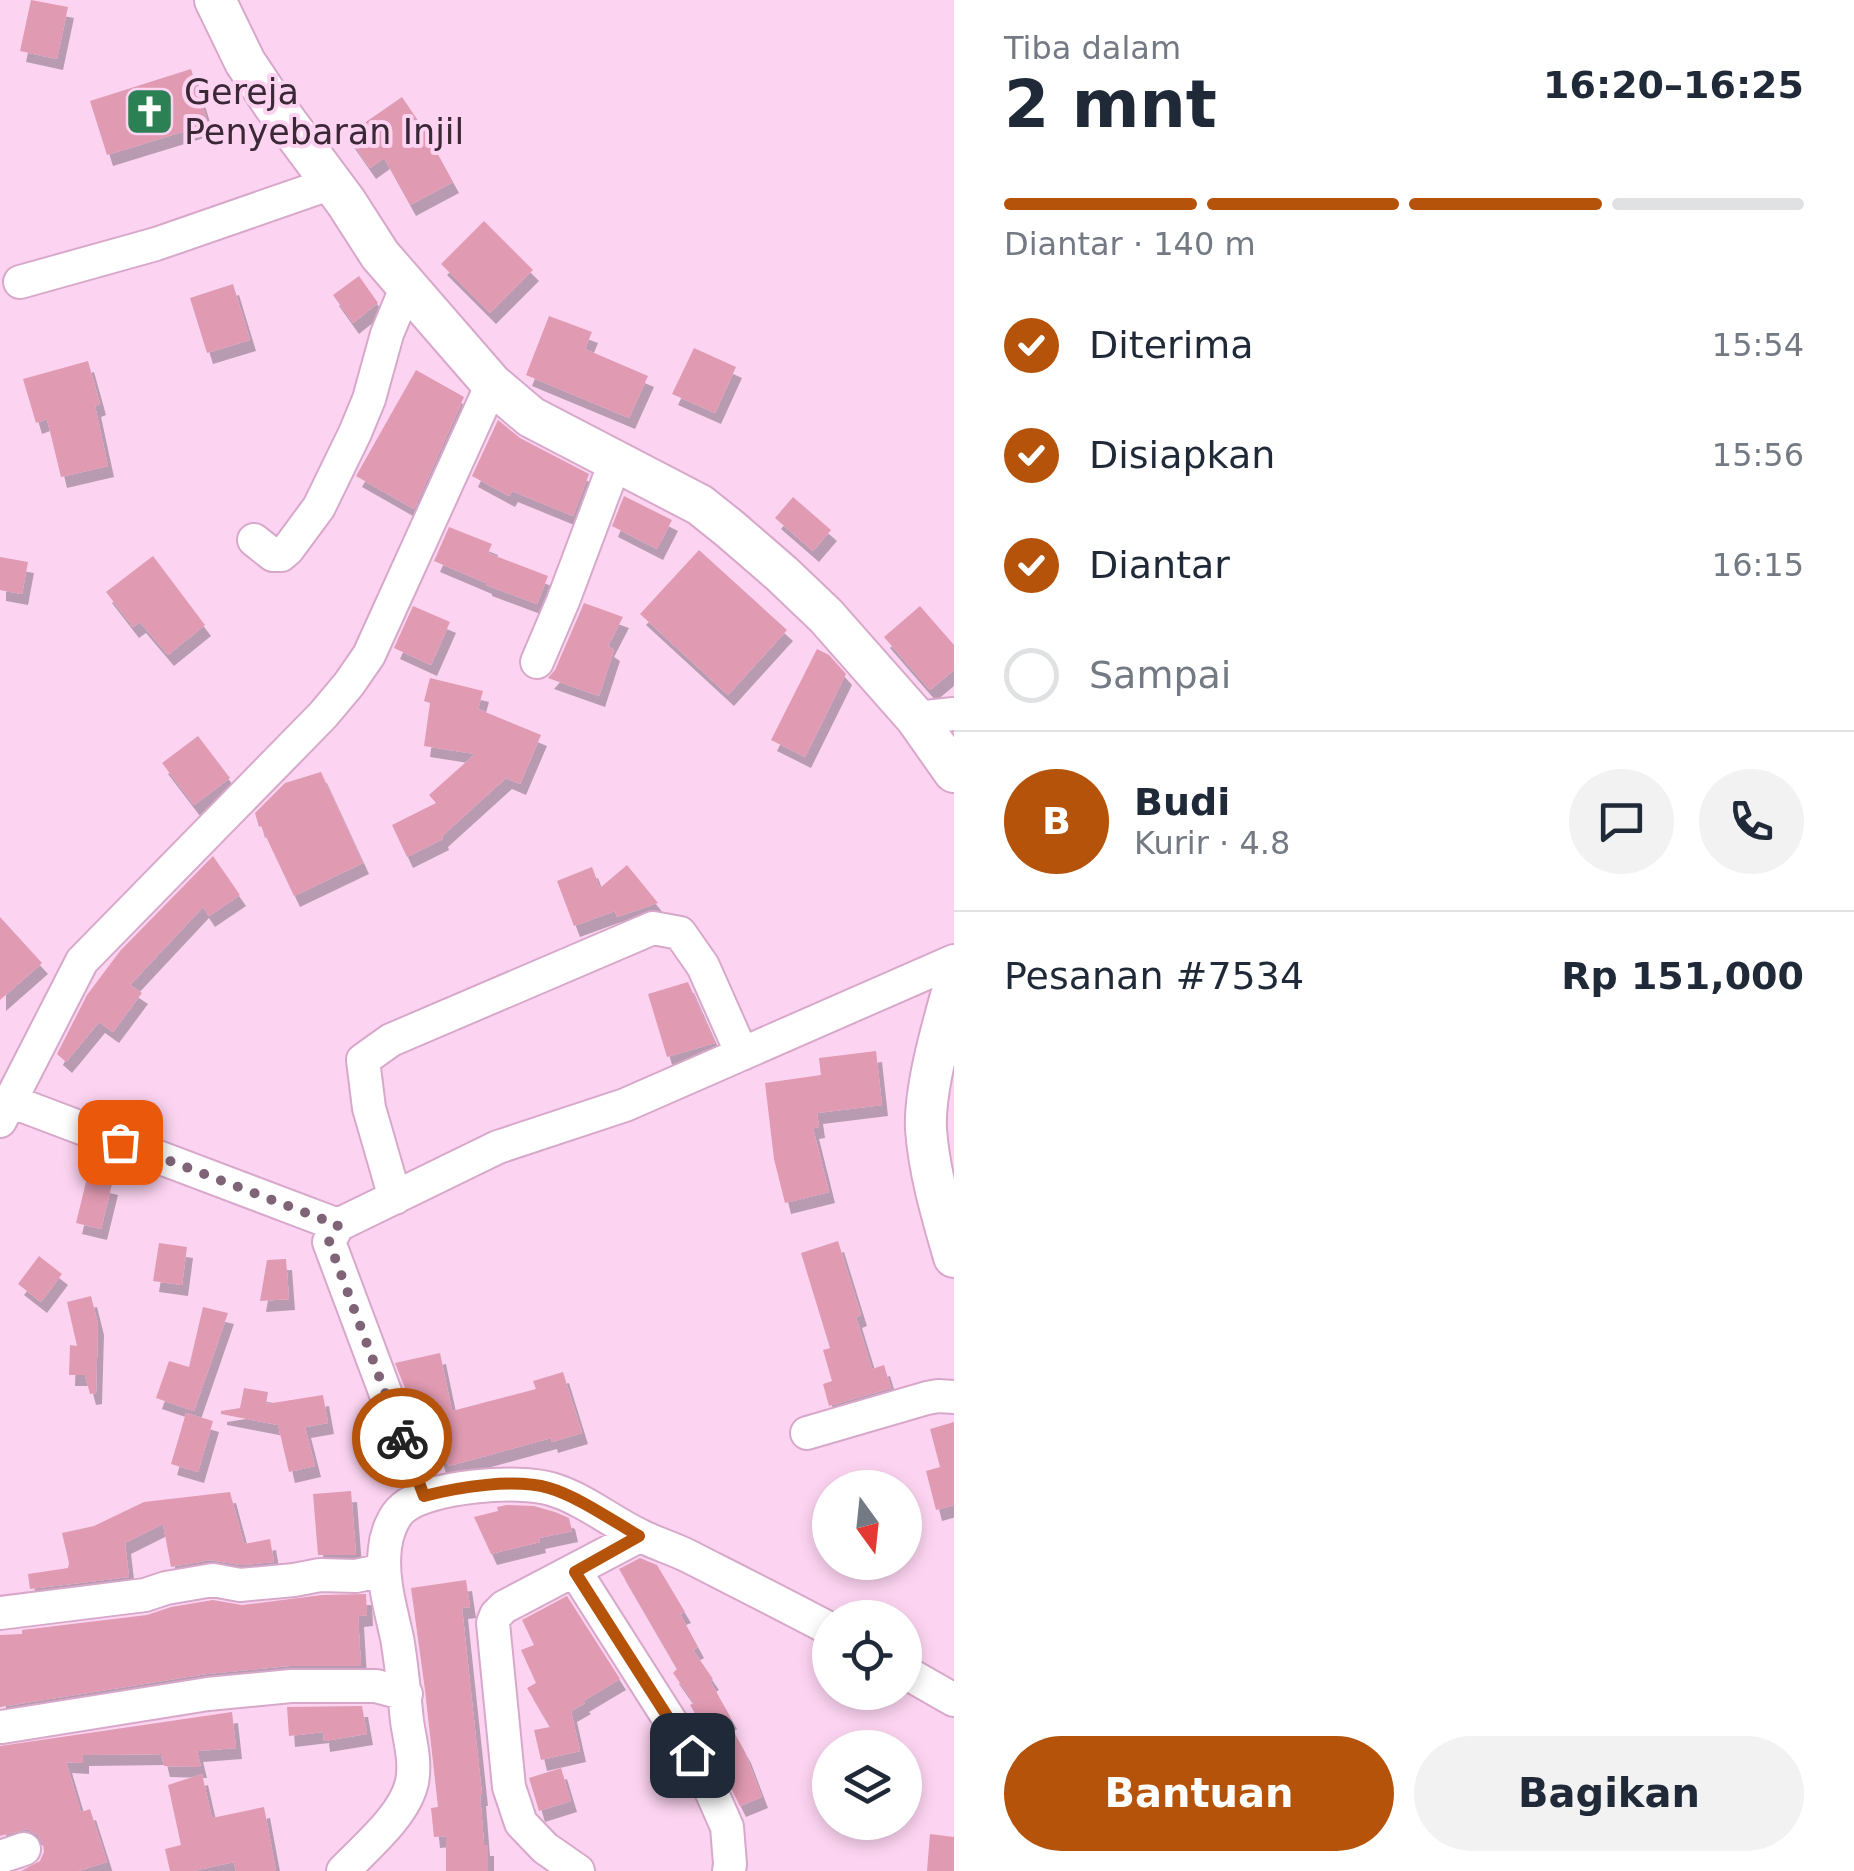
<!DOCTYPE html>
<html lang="id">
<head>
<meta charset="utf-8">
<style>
  body { margin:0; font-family:"DejaVu Sans",sans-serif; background:#f2f2f3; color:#1f2937; height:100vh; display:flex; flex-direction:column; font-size:38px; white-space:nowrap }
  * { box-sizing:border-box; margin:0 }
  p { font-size:32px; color:#747a83 }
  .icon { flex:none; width:55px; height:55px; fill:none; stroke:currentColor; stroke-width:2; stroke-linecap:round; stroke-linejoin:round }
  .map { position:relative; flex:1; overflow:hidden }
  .drawer { display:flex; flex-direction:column; background:#fff; width:900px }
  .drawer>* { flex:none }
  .needle { width:65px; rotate:165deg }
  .buttons { position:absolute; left:812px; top:1470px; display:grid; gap:20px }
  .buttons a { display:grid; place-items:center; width:110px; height:110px; border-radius:50%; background:#fff; box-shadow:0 5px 15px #0003; font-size:50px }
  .pin { position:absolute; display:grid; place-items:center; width:85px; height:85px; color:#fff; margin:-42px; border-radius:20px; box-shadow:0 5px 15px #0006 }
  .courier { position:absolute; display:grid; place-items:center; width:100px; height:100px; margin:-50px; border:8px solid #b45309; border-radius:50%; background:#fff; color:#222; box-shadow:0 2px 12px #0007 }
  .head em { font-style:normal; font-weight:600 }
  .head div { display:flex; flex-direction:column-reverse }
  .head { display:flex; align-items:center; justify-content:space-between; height:170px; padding:0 50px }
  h1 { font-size:65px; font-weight:600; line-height:75px }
  .bar { display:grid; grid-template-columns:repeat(4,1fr); gap:15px 10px; align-content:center; height:120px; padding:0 50px }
  .bar i { height:12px; border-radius:8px; background:#e0e1e3 }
  .bar .active { background:#b45309 }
  .bar p { grid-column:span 4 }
  .line { display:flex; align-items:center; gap:25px; padding:0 50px; border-top:2px solid #e0e1e3 }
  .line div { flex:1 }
  .round { display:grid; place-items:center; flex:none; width:105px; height:105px; border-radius:52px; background:#f2f2f3 }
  ol { padding:0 50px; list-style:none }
  li { display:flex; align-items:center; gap:30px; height:110px }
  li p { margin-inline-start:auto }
  li .icon { padding:10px; border-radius:50%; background:#b45309; color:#fff; stroke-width:4 }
  li:last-child { color:#747a83 }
  li i { width:55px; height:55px; border:5px solid #e0e1e3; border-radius:50% }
  .primary-button { display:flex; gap:20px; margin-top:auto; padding:20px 50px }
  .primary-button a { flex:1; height:115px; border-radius:60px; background:#b45309; color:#fff; font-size:40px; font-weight:600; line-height:115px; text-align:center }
  .primary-button a+a { background:#f2f2f3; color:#1f2937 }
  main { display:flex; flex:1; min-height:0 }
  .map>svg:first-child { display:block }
  .building { fill:#e09ab2; filter:url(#shadow) }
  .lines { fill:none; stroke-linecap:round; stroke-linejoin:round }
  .minor-casing { stroke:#d8a8cb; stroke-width:36 }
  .tertiary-casing { stroke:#d8a8cb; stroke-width:44 }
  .minor { stroke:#fff; stroke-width:32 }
  .tertiary { stroke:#fff; stroke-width:40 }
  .done { stroke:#7f6477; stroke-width:10; stroke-dasharray:0 18 }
  .route { stroke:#b45309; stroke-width:12 }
  .labels { text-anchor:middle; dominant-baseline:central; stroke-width:8; stroke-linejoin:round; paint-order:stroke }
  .poi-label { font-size:35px; fill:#3b2836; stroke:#fcd4f1; text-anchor:start }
</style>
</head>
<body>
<main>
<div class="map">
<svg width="954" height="1871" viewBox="0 0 954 1871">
  <defs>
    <filter id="shadow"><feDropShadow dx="6" dy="11" stdDeviation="0" flood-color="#0004"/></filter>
  </defs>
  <rect width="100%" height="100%" fill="#fcd4f1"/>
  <path class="building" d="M31,0L68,7L57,59L20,51Z
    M191,69L208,124L107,155L90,101Z
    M402,97L425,131L453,182L410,205L384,158L370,168L347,135Z
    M484,221L533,270L490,313L441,264Z
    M359,276L378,303L353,323L333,295Z
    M233,284L250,340L207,353L190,298Z
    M549,316L592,332L585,349L648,376L629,418L526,375Z
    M694,348L736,367L715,413L672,394Z
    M88,361L100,404L95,406L108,466L61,477L47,419L36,423L23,379Z
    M416,370L464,397L414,509L356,476Z
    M498,420L520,438L589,474L573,516L512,491L509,496L472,476Z
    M624,496L672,520L657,549L612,526Z
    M793,497L831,530L813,551L775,518Z
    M449,527L492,544L488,553L548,576L537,604L486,585V583L434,561Z
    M699,550L787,630L728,695L640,614Z
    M153,556L205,625L168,655L140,622L133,627L106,592Z
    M0,557L28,562L22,594L0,590Z
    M584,603L623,617L608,646L614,650L599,696L548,678L555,670Z
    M413,606L450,622L431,665L394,648Z
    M920,606L954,645V670L930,690L884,637Z
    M817,649L829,655L846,674L805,757L771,740Z
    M430,678L483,691L478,709L541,735L520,784L506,778L442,836L443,839L407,857L392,825L436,803L429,795L475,754L424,746L430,703L424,701Z
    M198,736L230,778L194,805L162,763Z
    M321,772L363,863L294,896L261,826L259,827L255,813L285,783Z
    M213,856L240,895L209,916L203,907L130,985L142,993L113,1032L99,1022L66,1062L57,1054L87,995L120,951Z
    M627,865L658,903L617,917L615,911L574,926L557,881L592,867L600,888Z
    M0,917L42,963L0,1000Z
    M688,982L715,1043L667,1057L648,994Z
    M876,1051L882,1105L817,1113L819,1127L813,1128L829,1192L785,1203L774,1159L765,1083L821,1075L819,1058Z
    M87,1178L112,1184L101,1229L76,1223Z
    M838,1241L861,1315L856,1317L872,1369L884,1365L891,1388L829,1406L823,1384L832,1381L823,1350L830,1348L801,1253Z
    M159,1243L187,1247L182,1285L153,1281Z
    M39,1256L62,1274L41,1302L18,1284Z
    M286,1259L289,1299L260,1301L267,1260Z
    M91,1296L98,1324L96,1393L90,1394L85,1375H69L70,1345L77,1346L67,1302Z
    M203,1307L228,1313L194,1411L156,1398L169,1361L189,1367Z
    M440,1353L452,1411L536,1389L533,1381L563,1372L582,1433L552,1442L551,1438L449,1466L447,1461L440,1463L423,1399L410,1401L395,1363Z
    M244,1388L268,1392L266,1404L323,1395L328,1423L305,1427L315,1466L289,1472L278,1425L221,1414V1411L240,1408Z
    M186,1413L213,1421L198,1472L171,1464Z
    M954,1422V1505L936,1510L926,1471L940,1467L930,1429Z
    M351,1491L356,1555H318L313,1494Z
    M230,1492L244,1544L270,1539L274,1562L241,1565L210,1560L171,1567L163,1524L125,1543L129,1577L30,1589L28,1574L68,1568L69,1563L62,1533L94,1526L144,1502Z
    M507,1505L534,1506L555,1512L569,1518L572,1531L539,1538L540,1542L491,1554L474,1517L498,1511L497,1507Z
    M640,1558L657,1565L685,1612L680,1614L698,1647L693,1650L713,1679L710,1681L731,1718L727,1720L745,1752L762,1797L740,1806L707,1741L710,1739L690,1705L694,1703L673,1673L677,1669L619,1569Z
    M466,1580L470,1607L462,1608L482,1795H480L484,1845H488V1871H446V1836L434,1837L431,1808L438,1807L425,1690L411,1588Z
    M366,1594L367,1615L358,1616L361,1666H289L206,1674L0,1707V1635L22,1634V1630L147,1615L171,1607L213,1600L242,1605L322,1595Z
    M567,1596L620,1679L583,1701L585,1703L571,1711L580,1751L541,1760L534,1730L550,1727L527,1688L536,1683L521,1650L534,1645L522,1620Z
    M362,1706L367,1734L324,1741L323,1732L289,1736L287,1707Z
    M232,1712L236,1748L197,1751L201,1767L164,1766L161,1754L83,1755V1763L66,1762L81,1812L90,1809L107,1862L78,1871H21L40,1861L44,1852L43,1844L38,1835L27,1829L0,1836V1746Z
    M561,1768L571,1801L539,1811L529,1778Z
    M202,1774L212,1818L264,1807L276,1871H236L234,1862L193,1871H170L165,1849L181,1845L168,1785Z
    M930,1834L954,1837V1871H927Z"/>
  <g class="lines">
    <defs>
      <path id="minor" d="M20,282L156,244L332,183
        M254,540L273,555H281L288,549L319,507L355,433L369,399L387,334L406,288
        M537,662L563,601L616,460
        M916,718L954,714
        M10,1101L338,1225
        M0,1121L82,961L323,715L349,684L369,655L492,384
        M395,1198L369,1108L363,1060L391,1040L653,928L680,933L703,966L742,1054
        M807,1433L927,1398L938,1396L954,1397
        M424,1496L329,1242L338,1225L498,1147L625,1105L954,961
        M575,1571L692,1755L712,1793L727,1827L730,1864L729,1871
        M0,1613L145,1595L166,1588L213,1580L240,1585L294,1580L320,1575L356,1576L384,1570
        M905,1672L954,1700
        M2,1727L208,1694L291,1686H376L406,1694
        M0,1857L24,1849
        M343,1871C366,1847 405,1815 412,1782C416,1761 410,1742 407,1721C404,1693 402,1666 397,1638C391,1610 381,1578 385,1548C386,1535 393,1516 403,1508C429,1486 519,1479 551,1489C582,1498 610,1521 639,1535C654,1543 672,1548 688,1556C735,1580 783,1604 830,1629
        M578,1871L545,1848L521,1823L509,1787L493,1623L496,1615L504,1607L639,1536"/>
      <path id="tertiary" d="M215,0L245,62L273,104L346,202L380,255L492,384L531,417L700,505L730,529L782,574L826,616L916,718L954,772
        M954,985C943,1024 924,1089 926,1129C929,1172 942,1215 954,1257"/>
    </defs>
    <use href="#minor" class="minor-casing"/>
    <use href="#tertiary" class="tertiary-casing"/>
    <use href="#minor" class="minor"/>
    <use href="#tertiary" class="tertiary"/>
  </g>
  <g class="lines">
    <path class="done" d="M120,1142L338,1225L329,1242L402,1438"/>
    <path class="route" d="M402,1438L424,1496C459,1487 514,1478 549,1488C577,1496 613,1521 639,1536L575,1572L692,1755"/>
  </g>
  <defs>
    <symbol id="church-square" viewBox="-11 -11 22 22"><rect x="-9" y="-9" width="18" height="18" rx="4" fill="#2c8154" stroke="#fcd4f1"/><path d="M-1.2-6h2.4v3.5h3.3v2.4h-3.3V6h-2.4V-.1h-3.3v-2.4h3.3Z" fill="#fff"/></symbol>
  </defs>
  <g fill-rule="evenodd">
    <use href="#church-square" x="122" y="84" width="55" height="55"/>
  </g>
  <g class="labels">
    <g class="poi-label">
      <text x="184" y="92">Gereja<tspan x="184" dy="40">Penyebaran Injil</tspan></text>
    </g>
  </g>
</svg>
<div class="buttons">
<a><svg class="needle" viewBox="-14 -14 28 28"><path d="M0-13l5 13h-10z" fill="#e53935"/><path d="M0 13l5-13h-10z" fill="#747a83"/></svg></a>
<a><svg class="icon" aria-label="locate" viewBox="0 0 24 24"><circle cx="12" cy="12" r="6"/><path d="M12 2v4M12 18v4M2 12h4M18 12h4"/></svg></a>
<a><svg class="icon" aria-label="layers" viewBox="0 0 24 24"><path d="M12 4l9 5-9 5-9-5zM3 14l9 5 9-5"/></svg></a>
</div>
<div class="pin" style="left:120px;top:1142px;background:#ea580c"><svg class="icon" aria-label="bag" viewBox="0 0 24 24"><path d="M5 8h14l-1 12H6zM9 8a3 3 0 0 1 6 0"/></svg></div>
<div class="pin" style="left:692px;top:1755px;background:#1f2937"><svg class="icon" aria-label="home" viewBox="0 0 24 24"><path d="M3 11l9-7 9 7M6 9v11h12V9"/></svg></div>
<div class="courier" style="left:402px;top:1438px"><svg class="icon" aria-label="bike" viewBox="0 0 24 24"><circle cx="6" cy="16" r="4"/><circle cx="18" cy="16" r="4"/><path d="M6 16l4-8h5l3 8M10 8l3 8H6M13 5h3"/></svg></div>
</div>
<section class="drawer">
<div class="head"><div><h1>2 mnt</h1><p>Tiba dalam</p></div><em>16:20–16:25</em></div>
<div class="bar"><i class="active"></i><i class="active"></i><i class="active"></i><i></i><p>Diantar · 140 m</p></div>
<ol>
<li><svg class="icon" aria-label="check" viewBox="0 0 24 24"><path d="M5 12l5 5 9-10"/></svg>Diterima<p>15:54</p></li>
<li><svg class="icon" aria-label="check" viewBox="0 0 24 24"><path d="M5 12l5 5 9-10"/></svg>Disiapkan<p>15:56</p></li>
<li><svg class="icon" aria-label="check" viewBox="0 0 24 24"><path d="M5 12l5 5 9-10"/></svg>Diantar<p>16:15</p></li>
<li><i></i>Sampai</li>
</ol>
<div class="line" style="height:180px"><b class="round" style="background:#b45309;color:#fff">B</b><div><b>Budi</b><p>Kurir · 4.8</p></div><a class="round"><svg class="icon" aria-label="chat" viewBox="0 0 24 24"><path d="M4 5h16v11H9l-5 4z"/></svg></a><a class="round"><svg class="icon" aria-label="phone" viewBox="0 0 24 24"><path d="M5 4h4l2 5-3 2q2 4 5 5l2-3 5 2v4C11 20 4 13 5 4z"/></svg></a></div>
<div class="line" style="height:130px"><div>Pesanan #7534</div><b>Rp 151,000</b></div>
<div class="primary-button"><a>Bantuan</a><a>Bagikan</a></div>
</section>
</main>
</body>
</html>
